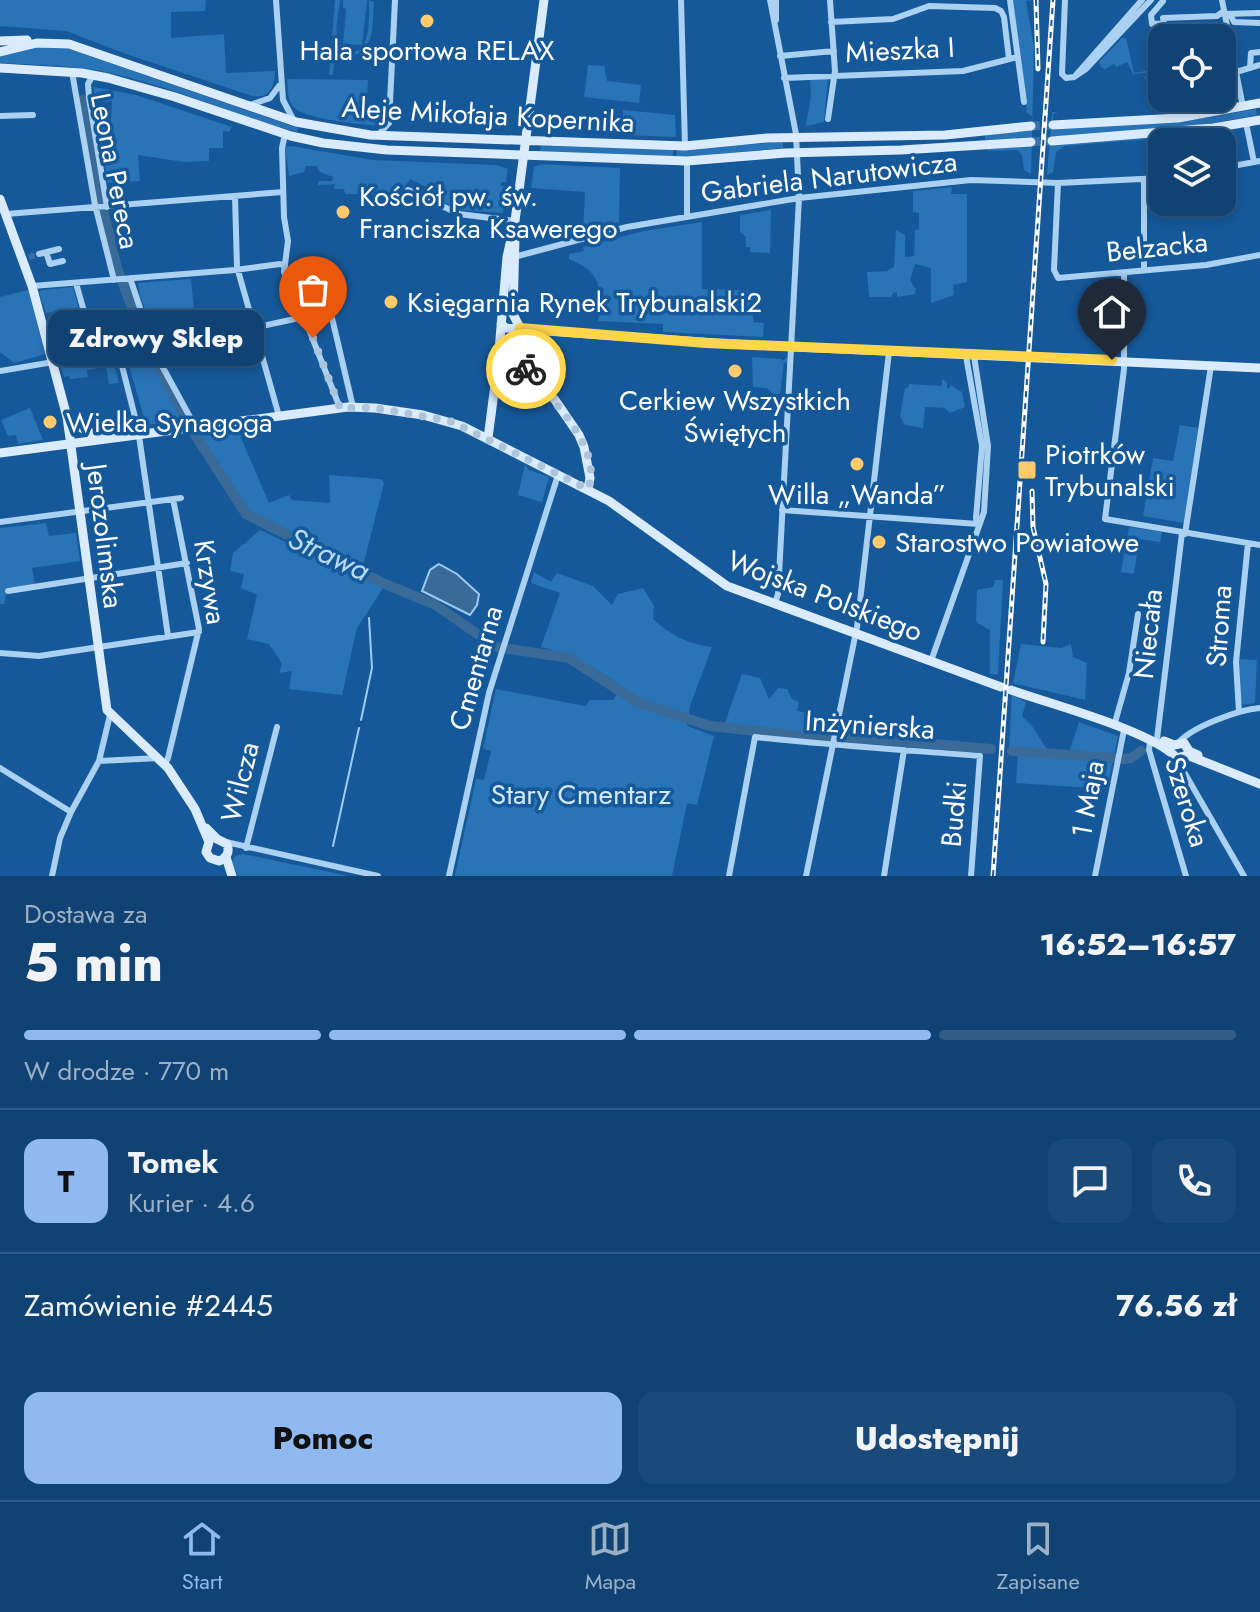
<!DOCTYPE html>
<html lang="pl">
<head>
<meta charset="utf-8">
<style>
  body { margin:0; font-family:Jost,sans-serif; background:#194a79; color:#f1f3f6; height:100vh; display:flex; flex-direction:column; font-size:30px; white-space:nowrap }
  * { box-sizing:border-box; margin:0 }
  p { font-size:26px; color:#9cb0c5 }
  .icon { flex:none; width:44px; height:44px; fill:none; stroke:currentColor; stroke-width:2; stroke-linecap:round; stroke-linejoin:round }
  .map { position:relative; height:876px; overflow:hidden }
  .panel { display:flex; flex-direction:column; background:#104374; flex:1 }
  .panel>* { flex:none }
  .buttons { position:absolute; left:1148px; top:24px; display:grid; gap:16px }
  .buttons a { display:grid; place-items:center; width:88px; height:88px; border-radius:16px; background:#104374; box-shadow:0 4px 12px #0003,0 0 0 2px #305c86; font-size:40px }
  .pin { position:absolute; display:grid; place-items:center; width:68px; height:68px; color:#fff; margin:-82px -34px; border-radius:50% 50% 50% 0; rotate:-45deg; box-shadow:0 0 8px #0007 }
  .pin .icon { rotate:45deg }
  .courier { position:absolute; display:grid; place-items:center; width:80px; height:80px; margin:-40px; border:6px solid #ffd54a; border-radius:50%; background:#fff; color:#222; box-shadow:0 2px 10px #0007 }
  .bubble { position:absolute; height:56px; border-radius:16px; background:#104374; box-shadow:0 4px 12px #0003,0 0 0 2px #305c86; font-size:26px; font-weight:800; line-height:56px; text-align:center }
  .summary em { font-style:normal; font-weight:800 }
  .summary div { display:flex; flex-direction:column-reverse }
  .summary { display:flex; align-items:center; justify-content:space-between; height:136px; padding:0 24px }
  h1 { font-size:52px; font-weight:800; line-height:60px }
  .bar { display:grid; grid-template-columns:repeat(4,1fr); gap:12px 8px; align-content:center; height:96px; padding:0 24px }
  .bar i { height:10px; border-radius:6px; background:#305c86 }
  .bar .active { background:#90b9f0 }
  .bar p { grid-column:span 4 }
  .line { display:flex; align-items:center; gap:20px; padding:0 24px; border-top:2px solid #305c86 }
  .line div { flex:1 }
  .round { display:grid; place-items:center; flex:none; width:84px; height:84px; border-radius:16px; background:#194a79 }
  .action { display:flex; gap:16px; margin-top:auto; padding:16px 24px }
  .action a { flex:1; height:92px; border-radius:16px; background:#90b9f0; color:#111; font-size:32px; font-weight:800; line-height:92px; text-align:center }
  .action a+a { background:#194a79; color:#f1f3f6 }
  .menu { display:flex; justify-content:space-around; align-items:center; height:112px; border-top:2px solid #305c86; background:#104374; font-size:22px; color:#9cb0c5 }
  .menu a { display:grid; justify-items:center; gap:4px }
  .menu .active { color:#90b9f0 }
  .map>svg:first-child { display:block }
  .green { fill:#2973b7 }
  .water { fill:#3a6a98; stroke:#9dccf5; stroke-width:2 }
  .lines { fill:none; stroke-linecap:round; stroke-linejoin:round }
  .stream { stroke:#9dccf5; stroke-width:2 }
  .river { stroke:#3a6a98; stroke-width:10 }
  .street-tunnel { stroke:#3972a9; stroke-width:6; stroke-dasharray:6 3; stroke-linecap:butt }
  .secondary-tunnel { stroke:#3972a9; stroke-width:9; stroke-dasharray:9 4.5; stroke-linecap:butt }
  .street { stroke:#aad0f2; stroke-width:6 }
  .secondary { stroke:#d9ebfc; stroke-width:9 }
  .rail-casing { stroke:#fff; stroke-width:5 }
  .rail { stroke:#16599a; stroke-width:2; stroke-dasharray:6; stroke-linecap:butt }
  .done { stroke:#adc5dc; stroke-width:8; stroke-dasharray:0 14.4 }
  .route { stroke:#ffd54a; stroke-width:10 }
  .poi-dot { fill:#ffca6b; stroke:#16599a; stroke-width:3 }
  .labels { text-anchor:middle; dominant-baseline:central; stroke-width:7; stroke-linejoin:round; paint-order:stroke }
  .poi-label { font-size:28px; fill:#fff; stroke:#16599a; text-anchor:start }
  .street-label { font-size:28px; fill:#fff; stroke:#16599a }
  .park-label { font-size:28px; fill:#d2e8fc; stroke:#16599a }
  .water-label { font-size:30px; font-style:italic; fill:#b7daf9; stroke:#16599a }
</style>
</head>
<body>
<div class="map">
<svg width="1260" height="876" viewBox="0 0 1260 876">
  <rect width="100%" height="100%" fill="#16599a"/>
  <path class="green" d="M0,0H206L205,11L171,12V38L224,34L226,73L275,71C274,87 270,99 252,96L129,55L66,31L0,26Z
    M335,0H340C339,12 335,26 337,38C338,53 357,57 364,44C370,33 369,12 369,0L374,2C372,22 376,50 352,56L336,49L333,75H329Z
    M343,0H367L362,45L343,44L346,9L343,8Z
    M1012,0H1033L1026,1L1034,48L1031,174L1024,170L1022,155L1018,150L988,151L986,148L1031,146L1030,138L1025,137V139L985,140V134L1031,130L1032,116L1027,113Z
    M1122,38H1126L1134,73L1152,70L1156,108C1148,99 1152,86 1144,77L1147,76V73L1133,74L1127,62L1116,67L1114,64L1105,69L1101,67L1099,62Z
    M50,46L63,47L298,128L297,132C233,115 174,87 110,73C74,65 36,65 0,63V55L22,48Z
    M588,65L604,66L607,81L641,85L639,103L584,97Z
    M828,78L824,122L806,126L811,95L810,80Z
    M287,79L368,80L366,115L383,116L379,126C362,124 301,120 292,105C287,97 288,88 287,79Z
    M94,87L136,95L232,127L229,132L223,131V148H209V161L184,162L138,155L140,181L108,183L97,125L111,122L112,101L94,102Z
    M1256,109L1257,115L1208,124L1057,137V135L1052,137V144L1057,146L1058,144L1242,131L1065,146L1056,152L1053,172L1047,175L1052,112H1057L1053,114V129L1058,130V128L1173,123Z
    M623,110L675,115L676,137L624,135Z
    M783,142V148L676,158L677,149Z
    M291,146L373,160L496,165L508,169L506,182H501V186H506L503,213L459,210L423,192L426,187L410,179L399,195L345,194L344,189H334L335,184L318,185V181H332L333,177L318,171L317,166H306L304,172L289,176L285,147Z
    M541,146L673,149V157L540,151Z
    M541,164L620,168L619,222L583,233L585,192L531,188L534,167Z
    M952,187L951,194H967V282L953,285L954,295L931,303V268L915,264L910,280L916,289L915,294L897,297V293L894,292L891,297H869L867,272L887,271L894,267L896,230L905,235V257L914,256L915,230H919V213L913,212V191Z
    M771,210L770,253L750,252V247H746V237L740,232V215Z
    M702,222V289L755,291L753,322L764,323L763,337L663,332V324L598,321C601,288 603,273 569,259V254L584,251L583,247L644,231Z
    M191,279L194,311L218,309L223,328L156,338L140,296L138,283Z
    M73,287L90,347L89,349L77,351L76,347L87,345L78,312C64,315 57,310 46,313L39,292L42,290Z
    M28,290L45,354L14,363L0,352V297Z
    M146,352L151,360L184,420L146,425L127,359L128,355Z
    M112,357L119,383L109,384L106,367L87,370L88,377L70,379L69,376L64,377L61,365Z
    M752,357L782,359V361L788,357L787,364L784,362L780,394H773L767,388L753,387Z
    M942,379L947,382V388H950V385L962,392L965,407L950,413L945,408L925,407L923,428L905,425L900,416L905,388H908L909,384L942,386Z
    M30,408L43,440L18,444L16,435L8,436L1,420Z
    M1180,425L1198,428L1184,523L1143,516L1153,458L1173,461Z
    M240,427L241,438L269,503L289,495L292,500L330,503L329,475L381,479L384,483L362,570L252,516L221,477L197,437L199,433Z
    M525,464L529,470L549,477L542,502L518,495Z
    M46,523L49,536L76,533L80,561L32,568L35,585L7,588L4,604H0V528Z
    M1129,527L1162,532L1160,542L1139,539L1134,574L1121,572Z
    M260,530L383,588L357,628L342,695L289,689L292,671L279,673L282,664L269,644L247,639L257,595L241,588L244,574L230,571L233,553Z
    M534,572L551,582L557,573L593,586L612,605L618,594L643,588L654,606L653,619C671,635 687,644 712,647L690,706L687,726L714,736L697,805L687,803L672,876H455L476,779L484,780L491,751L483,749L496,689L585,706L590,700H614L620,685C596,668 570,654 541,647L560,593L531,583Z
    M995,580H1003L998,675L990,674V630L977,623L976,620L977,590L993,587Z
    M1021,644L1061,648L1071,644L1073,657L1087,663L1085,700L1013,683Z
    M1239,659L1257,660L1255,703L1244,705L1240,701Z
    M742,674L760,678L769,699L778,688L787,689L792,699L799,702L797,711L809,713L805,733L725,723Z
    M1012,695L1026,702L1022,716L1032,726L1048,751L1009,747Z
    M1079,722L1118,736L1114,756L1069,752Z
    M1018,753L1113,760L1107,789L1016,783Z
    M243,854L349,876H238L232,861L235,856Z"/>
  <path class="water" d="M439,564L457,574L479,594L477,605L470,615L422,591L430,570Z"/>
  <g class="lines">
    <path class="stream" d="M361,720L372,668L369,618
      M333,846L359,728"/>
    <path class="river" d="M83,100L104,214L117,268L144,340L195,435L246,514L385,584L434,604L496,647L569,658L637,702L710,726L828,739
      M840,739H874L991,749
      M1012,751L1113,758
      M1123,759L1131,758L1141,751"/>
    <path class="street-tunnel" d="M29,257L39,254"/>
    <path class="secondary-tunnel" d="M1031,126L1053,125
      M1031,142L1052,141"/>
    <path class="street" d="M276,0L283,100L293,119
      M681,0L685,146
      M770,0L796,134L799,198L778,594L775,603
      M776,0V20
      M1010,0L1024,102
      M1065,0L1062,74L1066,78L1074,77
      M1222,0L1243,107
      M1163,1L1151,15L1152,24L1164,23L1163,18L1217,16L1224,11
      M1224,14L1260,13
      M1230,14L1234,22L1260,23
      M831,22L893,19L929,6L995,8L1001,11L1004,17L1009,59
      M780,56L834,51
      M1250,68L1251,53L1260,52
      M72,72L95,205L114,280
      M1236,72L1260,65
      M93,75L88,84L89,98L107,207
      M1076,75L1142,0
      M1074,77L1086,69L1151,0
      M784,78L963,71L1018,57
      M250,105L270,98L279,86
      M0,116L33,115
      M828,119L835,71L830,0
      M1246,123L1254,162
      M378,135L389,123L395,0
      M687,161V217
      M1222,168L1260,161
      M1058,183L1054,270L1058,278L1206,265L1260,255
      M408,190L459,214L515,221
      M235,197L237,267L279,416
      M6,214L283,192
      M46,252L50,264L63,261
      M39,254L59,249
      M514,257L627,227L799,198L971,180L1058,183L1162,178
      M1144,271V180
      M1124,273V369L1105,519L1260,545
      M130,278L155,353L191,419L199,426
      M76,283L96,354
      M32,286L235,270L280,264L285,266
      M118,350L138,429L168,636
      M966,356L982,446L976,518L978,524
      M0,371L248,329L304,317L284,272L288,241L284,217L282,148L285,134
      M340,408L304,317L324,314L332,318L353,407
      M782,510L978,524
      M0,522L181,498
      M1185,534L1211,366
      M8,591L187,563
      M0,653L39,656L199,632
      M931,661L984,512L988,446L974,356
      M1239,712L1236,662L1248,543
      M1114,726L1129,673L1138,614
      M1157,739L1182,533
      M1150,741L1149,750L1186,876
      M1179,742C1194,726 1238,710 1260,708
      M1179,758L1180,765L1244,876
      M99,761L159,758
      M165,764L168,758L199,629L173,499
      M0,768L71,812
      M226,842L378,876
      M246,848L277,727
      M52,876L60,838L71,812L99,761L110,715
      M449,876L489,693L558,475
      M729,876L755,737C830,745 905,750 980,756L971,876
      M806,876L857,627L889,352
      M884,876L904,750
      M1095,876L1124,730"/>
    <path class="secondary" d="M0,41L27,40
      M0,52L37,43L69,44L296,122L370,135L685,146L767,138L945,135L1031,126
      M0,68L82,73L108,78L175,97L291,136L323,143L387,150L687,161L785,153L901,150L1031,142
      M1053,125L1178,118L1260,103
      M1052,141L1213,128L1260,120
      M0,199L32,286L67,417L107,710L168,768L195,809L209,842
      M515,238L513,314L520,328L521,362L555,400L579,435L584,447L590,478L588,489
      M501,324L506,328L730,344L1260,368
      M68,420L101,439
      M488,438L498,362L507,257L515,221L544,0
      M0,453L348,407L375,408L423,415L462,426L609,501L727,586L1001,687
      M1011,690C1053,705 1150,730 1177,758L1187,755
      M1164,741L1174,745L1184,743L1189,751L1198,755
      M1187,755L1260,784
      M206,828L217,839L227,844C230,852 227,858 219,861L210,858L206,852L209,842
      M226,857L232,876"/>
    <defs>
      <path id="rail" d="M1036,0L1038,69
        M1032,491L1033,527L1046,584L1043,642
        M993,876L1053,0"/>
    </defs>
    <use href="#rail" class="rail-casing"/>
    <use href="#rail" class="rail"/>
  </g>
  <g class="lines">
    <path class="done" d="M313,338L340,408H375L450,421L588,489C604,447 549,397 526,369"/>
    <path class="route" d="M526,369L520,357V328L706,343L1112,360"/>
  </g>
  <g class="poi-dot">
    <circle cx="427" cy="21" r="8"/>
    <circle cx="343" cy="212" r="8"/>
    <circle cx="391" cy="302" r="8"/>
    <circle cx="735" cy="371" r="8"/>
    <circle cx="50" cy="422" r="8"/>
    <circle cx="857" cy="464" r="8"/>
    <rect x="1017" y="460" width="20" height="20" rx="4"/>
    <circle cx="879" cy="542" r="8"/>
  </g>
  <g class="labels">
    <g class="poi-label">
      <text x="427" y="50" text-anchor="middle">Hala sportowa RELAX</text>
      <text x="359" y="196">Kościół pw. św.<tspan x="359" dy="32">Franciszka Ksawerego</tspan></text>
      <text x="407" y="302">Księgarnia Rynek Trybunalski2</text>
      <text x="735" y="400" text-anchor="middle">Cerkiew Wszystkich<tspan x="735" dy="32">Świętych</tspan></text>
      <text x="66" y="422">Wielka Synagoga</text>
      <text x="1045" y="454">Piotrków<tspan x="1045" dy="32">Trybunalski</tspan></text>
      <text x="857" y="494" text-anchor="middle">Willa „Wanda”</text>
      <text x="895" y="542">Starostwo Powiatowe</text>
    </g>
    <g class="street-label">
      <text transform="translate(900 50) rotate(-3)">Mieszka I</text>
      <text transform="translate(488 115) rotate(3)">Aleje Mikołaja Kopernika</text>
      <text transform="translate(115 171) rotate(79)">Leona Pereca</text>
      <text transform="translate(829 177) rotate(-7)">Gabriela Narutowicza</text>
      <text transform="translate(1157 247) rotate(-6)">Belzacka</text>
      <text transform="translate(105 536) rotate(83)">Jerozolimska</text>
      <text transform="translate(210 582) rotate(81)">Krzywa</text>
      <text transform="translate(825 596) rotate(21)">Wojska Polskiego</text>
      <text transform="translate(1219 626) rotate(-86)">Stroma</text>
      <text transform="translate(1148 634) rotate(-84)">Niecała</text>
      <text transform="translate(476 668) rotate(-74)">Cmentarna</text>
      <text transform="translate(870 725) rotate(4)">Inżynierska</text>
      <text transform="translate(240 782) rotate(-76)">Wilcza</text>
      <text transform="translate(1088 799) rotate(-80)">1 Maja</text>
      <text transform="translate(1187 802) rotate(73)">Szeroka</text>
      <text transform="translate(954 814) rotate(-85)">Budki</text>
    </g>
    <g class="park-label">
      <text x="581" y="794">Stary Cmentarz</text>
    </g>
    <g class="water-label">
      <text transform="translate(329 554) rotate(25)">Strawa</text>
    </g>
  </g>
</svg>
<div class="buttons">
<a><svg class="icon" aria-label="locate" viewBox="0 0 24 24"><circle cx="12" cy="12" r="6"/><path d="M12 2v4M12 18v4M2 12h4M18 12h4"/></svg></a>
<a><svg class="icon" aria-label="layers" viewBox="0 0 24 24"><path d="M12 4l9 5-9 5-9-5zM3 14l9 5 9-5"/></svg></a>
</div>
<div class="pin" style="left:313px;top:338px;background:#ea580c"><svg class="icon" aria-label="bag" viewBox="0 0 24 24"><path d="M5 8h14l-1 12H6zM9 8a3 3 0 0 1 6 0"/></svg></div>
<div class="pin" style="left:1112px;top:360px;background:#1f2937"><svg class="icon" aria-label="home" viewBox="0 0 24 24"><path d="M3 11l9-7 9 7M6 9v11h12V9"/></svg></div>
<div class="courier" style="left:526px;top:369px"><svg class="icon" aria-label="bike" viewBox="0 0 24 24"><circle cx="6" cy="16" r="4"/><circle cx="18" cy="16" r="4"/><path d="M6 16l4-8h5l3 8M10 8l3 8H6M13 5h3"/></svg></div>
<div class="bubble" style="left:48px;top:310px;width:216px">Zdrowy Sklep</div>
</div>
<section class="panel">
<div class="summary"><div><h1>5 min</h1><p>Dostawa za</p></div><em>16:52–16:57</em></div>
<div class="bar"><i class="active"></i><i class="active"></i><i class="active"></i><i></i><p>W drodze · 770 m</p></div>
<div class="line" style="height:144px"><b class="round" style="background:#90b9f0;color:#111">T</b><div><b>Tomek</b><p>Kurier · 4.6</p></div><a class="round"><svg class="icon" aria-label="chat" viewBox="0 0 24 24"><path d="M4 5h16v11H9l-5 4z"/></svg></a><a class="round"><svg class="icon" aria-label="phone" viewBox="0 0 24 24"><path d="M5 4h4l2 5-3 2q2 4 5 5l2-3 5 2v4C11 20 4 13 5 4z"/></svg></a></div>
<div class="line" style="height:104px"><div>Zamówienie #2445</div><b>76.56 zł</b></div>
<div class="action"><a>Pomoc</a><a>Udostępnij</a></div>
</section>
<nav class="menu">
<a class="active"><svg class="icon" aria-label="home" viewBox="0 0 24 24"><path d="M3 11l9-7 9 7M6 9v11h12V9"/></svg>Start</a>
<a><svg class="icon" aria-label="map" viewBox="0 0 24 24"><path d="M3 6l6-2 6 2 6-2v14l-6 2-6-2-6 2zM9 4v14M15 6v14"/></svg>Mapa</a>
<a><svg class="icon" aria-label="saved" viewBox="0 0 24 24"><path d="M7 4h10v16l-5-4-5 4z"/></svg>Zapisane</a>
</nav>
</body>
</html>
